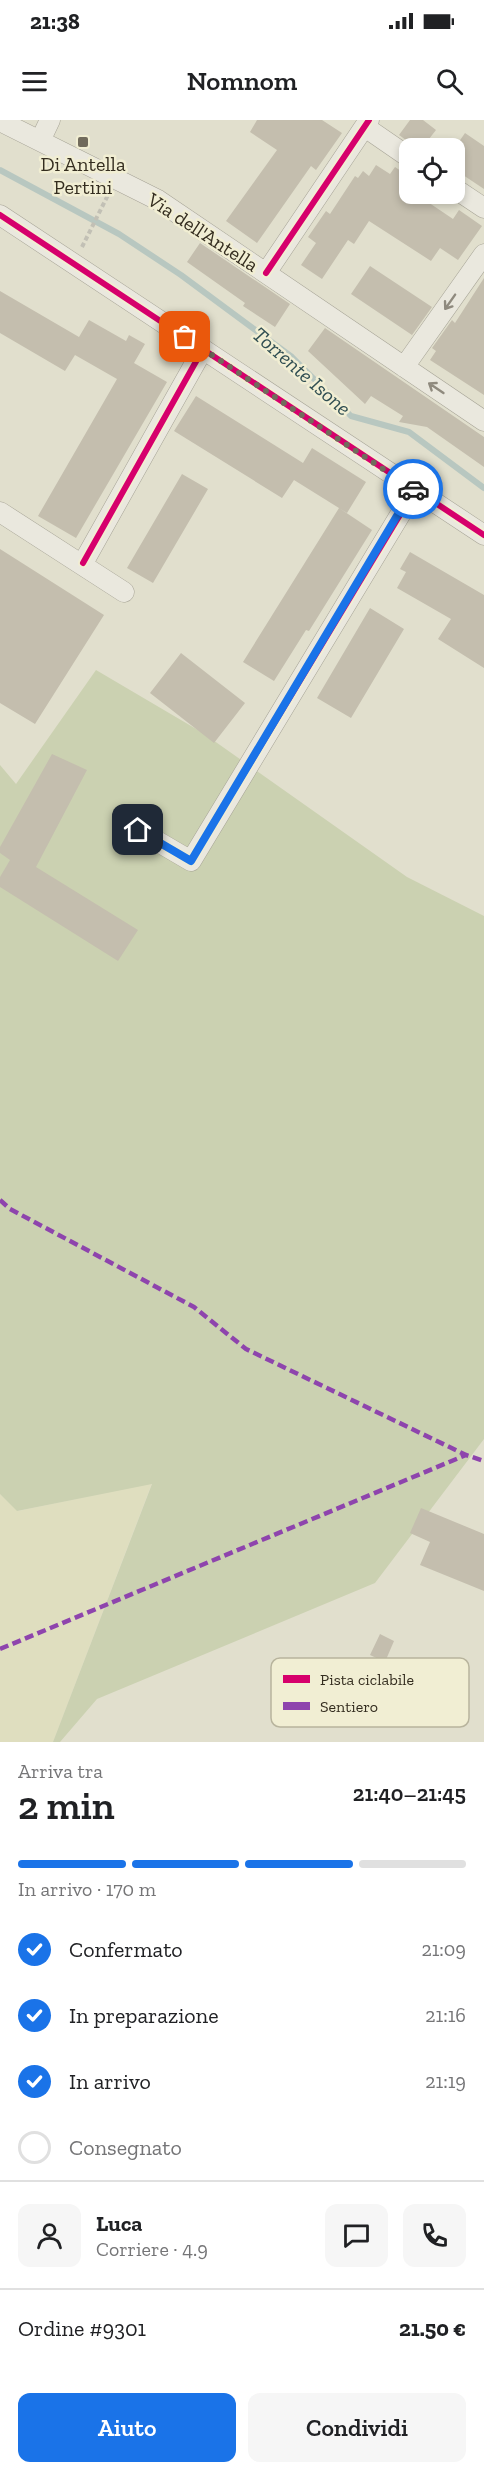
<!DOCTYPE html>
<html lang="it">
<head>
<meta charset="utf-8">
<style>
  body { margin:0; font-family:"Zilla Slab",serif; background:#f6f6f6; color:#202124; height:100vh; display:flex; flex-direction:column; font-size:22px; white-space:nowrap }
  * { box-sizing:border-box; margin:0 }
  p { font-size:20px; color:#757577 }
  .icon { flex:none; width:33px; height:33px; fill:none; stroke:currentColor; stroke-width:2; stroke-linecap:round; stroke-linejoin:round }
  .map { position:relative; height:1622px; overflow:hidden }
  .sheet { display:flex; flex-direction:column; background:#fff; flex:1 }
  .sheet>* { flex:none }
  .buttons { position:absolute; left:399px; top:18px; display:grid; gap:12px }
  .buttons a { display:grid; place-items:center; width:66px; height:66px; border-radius:12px; background:#fff; box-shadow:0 3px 9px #0003; font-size:30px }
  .pin { position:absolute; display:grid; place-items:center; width:51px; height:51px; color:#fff; margin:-26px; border-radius:12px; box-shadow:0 3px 9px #0006 }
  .courier { position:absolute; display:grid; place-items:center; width:60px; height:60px; margin:-30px; border:4px solid #1a73e8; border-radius:50%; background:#fff; color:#222; box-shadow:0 2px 8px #0007 }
  .headline em { font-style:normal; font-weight:600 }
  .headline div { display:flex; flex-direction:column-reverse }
  .headline { display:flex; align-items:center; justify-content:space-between; height:102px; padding:0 18px }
  h1 { font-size:39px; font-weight:600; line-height:45px }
  .bar { display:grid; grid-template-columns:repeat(4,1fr); gap:9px 6px; align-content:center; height:72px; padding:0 18px }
  .bar i { height:8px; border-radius:4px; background:#e0e0e0 }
  .bar .on { background:#1a73e8 }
  .bar p { grid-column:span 4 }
  .line { display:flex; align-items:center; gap:15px; padding:0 18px; border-top:2px solid #e0e0e0 }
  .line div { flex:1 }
  .round { display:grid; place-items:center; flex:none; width:63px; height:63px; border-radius:12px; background:#f6f6f6 }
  ol { padding:0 18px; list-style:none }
  li { display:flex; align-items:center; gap:18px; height:66px }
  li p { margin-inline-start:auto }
  li .icon { padding:6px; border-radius:50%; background:#1a73e8; color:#fff; stroke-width:4 }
  li:last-child { color:#757577 }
  li i { width:33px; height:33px; border:3px solid #e0e0e0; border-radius:50% }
  .button { display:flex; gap:12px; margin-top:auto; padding:12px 18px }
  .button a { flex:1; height:69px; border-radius:12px; background:#1a73e8; color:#fff; font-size:24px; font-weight:600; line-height:69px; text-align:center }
  .button a+a { background:#f6f6f6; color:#202124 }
  .status { display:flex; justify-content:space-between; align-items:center; height:42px; padding:0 30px; background:#fff; direction:ltr }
  .status svg { height:16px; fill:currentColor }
  header { display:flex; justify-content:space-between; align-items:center; height:78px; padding:0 18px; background:#fff; font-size:27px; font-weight:600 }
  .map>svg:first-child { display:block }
  .farmland { fill:#dfdebf }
  .green { fill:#cbd1b1 }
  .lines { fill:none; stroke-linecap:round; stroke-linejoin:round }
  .stream { stroke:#b8c7c0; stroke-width:6 }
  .building { fill:#c4beae }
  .minor-casing { stroke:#a6a396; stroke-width:21 }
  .path { stroke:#c2c0b5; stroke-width:4; stroke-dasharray:4.5 3; stroke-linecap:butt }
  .minor { stroke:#eae8de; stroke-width:20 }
  .quiet { stroke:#8e44ad; stroke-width:4.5; stroke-dasharray:9 4.5; stroke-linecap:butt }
  .cycleway-casing { stroke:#f1eed3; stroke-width:10 }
  .cycleway { stroke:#d6006c; stroke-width:6 }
  .oneway { stroke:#8f8a7e }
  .done { stroke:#716b5c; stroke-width:6; stroke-dasharray:0 10.8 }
  .route { stroke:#1a73e8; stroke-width:8 }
  .poi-dot { fill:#716b5c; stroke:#f1eed3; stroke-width:2 }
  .labels { text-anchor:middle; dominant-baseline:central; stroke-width:5; stroke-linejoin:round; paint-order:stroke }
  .poi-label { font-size:20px; fill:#342d1f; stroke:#f1eed3 }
  .street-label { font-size:20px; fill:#342d1f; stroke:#f1eed3 }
  .water-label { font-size:21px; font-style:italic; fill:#304e52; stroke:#f1eed3 }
  .key { fill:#f1eed3; stroke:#b8b49d; stroke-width:1.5 }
  .key-label { font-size:16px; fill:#342d1f }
</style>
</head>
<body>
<div class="status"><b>21:38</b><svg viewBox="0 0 49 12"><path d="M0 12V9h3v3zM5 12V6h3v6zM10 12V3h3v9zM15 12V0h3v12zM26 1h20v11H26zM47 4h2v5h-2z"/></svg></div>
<header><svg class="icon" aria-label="menu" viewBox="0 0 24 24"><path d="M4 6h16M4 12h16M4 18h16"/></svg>Nomnom<svg class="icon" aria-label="search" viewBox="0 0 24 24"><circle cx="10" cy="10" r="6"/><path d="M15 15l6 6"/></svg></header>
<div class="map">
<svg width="484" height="1622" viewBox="0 0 484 1622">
  <rect width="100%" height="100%" fill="#e1dfcd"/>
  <path class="farmland" d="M152,1363L53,1622H0V1374L18,1391Z"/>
  <path class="green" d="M96,550L203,613L407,757L484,796V1319L375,1463L97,1579L60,1622H53L152,1364L17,1391L0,1374V645L16,664Z"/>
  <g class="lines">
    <path class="stream" d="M0,50L119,114L181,155L292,237L351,296L409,312L484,368"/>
  </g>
  <path class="building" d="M257,0H322L342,13L316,50L311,46L257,123L226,101L277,30L250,12Z
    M410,0H423L436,10L422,28H417L399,15Z
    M465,13L484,26V69L454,49V29Z
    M376,45L390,54L395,47L410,57V74H416L453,99L459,90L482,106L458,140L440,128L431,141L369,101L354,124L348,120L322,159L301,145L316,123L308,117L326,91L330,94L355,56L358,58L363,51L369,56Z
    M200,123L290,184L275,207L243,186L245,183L187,142Z
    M370,146L432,187L412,215L351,174Z
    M484,158V275L430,240L436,231L432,228L452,200L455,203Z
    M0,171L79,217L89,200L126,221L129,215L145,224L134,243L167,262L76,418L38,396L117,259L75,235L65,251L0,213Z
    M325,208L484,317V347L427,307L399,302L403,296L371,276L365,284L308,231Z
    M196,276L303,343L312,328L366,362L347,393L294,360L282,378L174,311Z
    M182,354L208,369L153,463L127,448Z
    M339,388L372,410L309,511L306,510L274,561L243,542Z
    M0,429L104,495L35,604L0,583Z
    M410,432L484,475V548L438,519L451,499L397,468L406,452L400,449Z
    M370,488L404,509L351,598L317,578Z
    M181,533L245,583L214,623L150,573Z
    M52,634L87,650L36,747L138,810L118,841L0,767V757L10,740L0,733V727Z
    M421,1388L484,1414V1471L420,1445L430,1422L410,1413Z
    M380,1514L394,1521L385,1542L370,1535Z"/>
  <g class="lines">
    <defs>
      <path id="minor" d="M0,1L158,80L484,301
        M365,7L410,38
        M40,21L50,0
        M454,68L484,88
        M0,95L484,415
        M266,153L369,0
        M404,247L484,134
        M0,392L124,472
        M83,443L203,229
        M138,710L191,741L415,370"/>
    </defs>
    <use href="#minor" class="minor-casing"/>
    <path class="path" d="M82,127L108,75"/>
    <use href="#minor" class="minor"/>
    <path class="quiet" d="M0,1080L10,1089L194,1187L246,1229L466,1335L484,1341
      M0,1529L466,1335"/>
    <defs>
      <path id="cycleway" d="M0,95L484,415
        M266,153L369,0
        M83,443L203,229
        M138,710L191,741L415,370"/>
    </defs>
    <use href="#cycleway" class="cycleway-casing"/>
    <use href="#cycleway" class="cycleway"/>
  </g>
  <defs><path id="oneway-shaft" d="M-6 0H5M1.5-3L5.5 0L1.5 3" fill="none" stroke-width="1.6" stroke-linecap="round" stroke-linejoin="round" transform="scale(1.5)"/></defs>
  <g class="oneway">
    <use href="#oneway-shaft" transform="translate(450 182) rotate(125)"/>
    <use href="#oneway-shaft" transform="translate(436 268) rotate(-146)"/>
  </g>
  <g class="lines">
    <path class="done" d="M185,217L413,369"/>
    <path class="route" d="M138,710L191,741L413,369"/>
  </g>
  <rect class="poi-dot" x="77" y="16" width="12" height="12" rx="3"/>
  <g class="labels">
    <g class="poi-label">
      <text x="83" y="44">Di Antella<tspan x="83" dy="23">Pertini</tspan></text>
    </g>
    <g class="street-label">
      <text transform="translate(203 112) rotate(33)">Via dell'Antella</text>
    </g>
    <g class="water-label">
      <text transform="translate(302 251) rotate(41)">Torrente Isone</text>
    </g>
  </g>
  <rect x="271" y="1538" width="198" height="69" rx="9" class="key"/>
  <rect x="283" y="1555" width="27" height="8" fill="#d6006c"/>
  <rect x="283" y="1582" width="27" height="8" fill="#8e44ad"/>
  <g class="key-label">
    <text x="320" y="1565">Pista ciclabile</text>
    <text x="320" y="1592">Sentiero</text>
  </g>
</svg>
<div class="buttons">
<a><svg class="icon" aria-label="locate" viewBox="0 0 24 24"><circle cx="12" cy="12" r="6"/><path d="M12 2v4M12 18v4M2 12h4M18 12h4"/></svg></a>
</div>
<div class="pin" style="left:185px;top:217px;background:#ea580c"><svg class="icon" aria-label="bag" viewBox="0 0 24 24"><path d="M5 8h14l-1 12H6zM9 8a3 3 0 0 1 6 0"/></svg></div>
<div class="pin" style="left:138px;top:710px;background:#1f2937"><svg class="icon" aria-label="home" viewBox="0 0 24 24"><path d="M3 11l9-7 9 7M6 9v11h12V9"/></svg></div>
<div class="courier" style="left:413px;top:369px"><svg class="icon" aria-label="car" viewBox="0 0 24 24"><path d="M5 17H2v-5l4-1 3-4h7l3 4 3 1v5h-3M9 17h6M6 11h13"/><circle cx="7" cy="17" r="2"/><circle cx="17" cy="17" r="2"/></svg></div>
</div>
<section class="sheet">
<div class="headline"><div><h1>2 min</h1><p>Arriva tra</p></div><em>21:40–21:45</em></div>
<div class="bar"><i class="on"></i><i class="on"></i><i class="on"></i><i></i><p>In arrivo · 170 m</p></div>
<ol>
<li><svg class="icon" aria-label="check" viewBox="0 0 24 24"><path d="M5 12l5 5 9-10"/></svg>Confermato<p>21:09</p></li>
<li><svg class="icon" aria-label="check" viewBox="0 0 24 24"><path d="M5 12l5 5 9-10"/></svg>In preparazione<p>21:16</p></li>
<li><svg class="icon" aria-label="check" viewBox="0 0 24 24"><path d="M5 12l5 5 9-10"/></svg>In arrivo<p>21:19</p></li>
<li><i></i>Consegnato</li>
</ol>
<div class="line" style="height:108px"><a class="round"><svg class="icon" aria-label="person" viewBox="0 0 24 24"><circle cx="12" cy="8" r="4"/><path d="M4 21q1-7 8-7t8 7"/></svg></a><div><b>Luca</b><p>Corriere · 4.9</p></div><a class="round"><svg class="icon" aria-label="chat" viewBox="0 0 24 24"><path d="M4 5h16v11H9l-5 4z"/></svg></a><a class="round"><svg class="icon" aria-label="phone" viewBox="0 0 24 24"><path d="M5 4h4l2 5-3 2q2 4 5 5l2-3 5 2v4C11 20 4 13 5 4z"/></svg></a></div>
<div class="line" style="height:78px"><div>Ordine #9301</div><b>21.50 €</b></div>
<div class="button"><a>Aiuto</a><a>Condividi</a></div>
</section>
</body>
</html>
